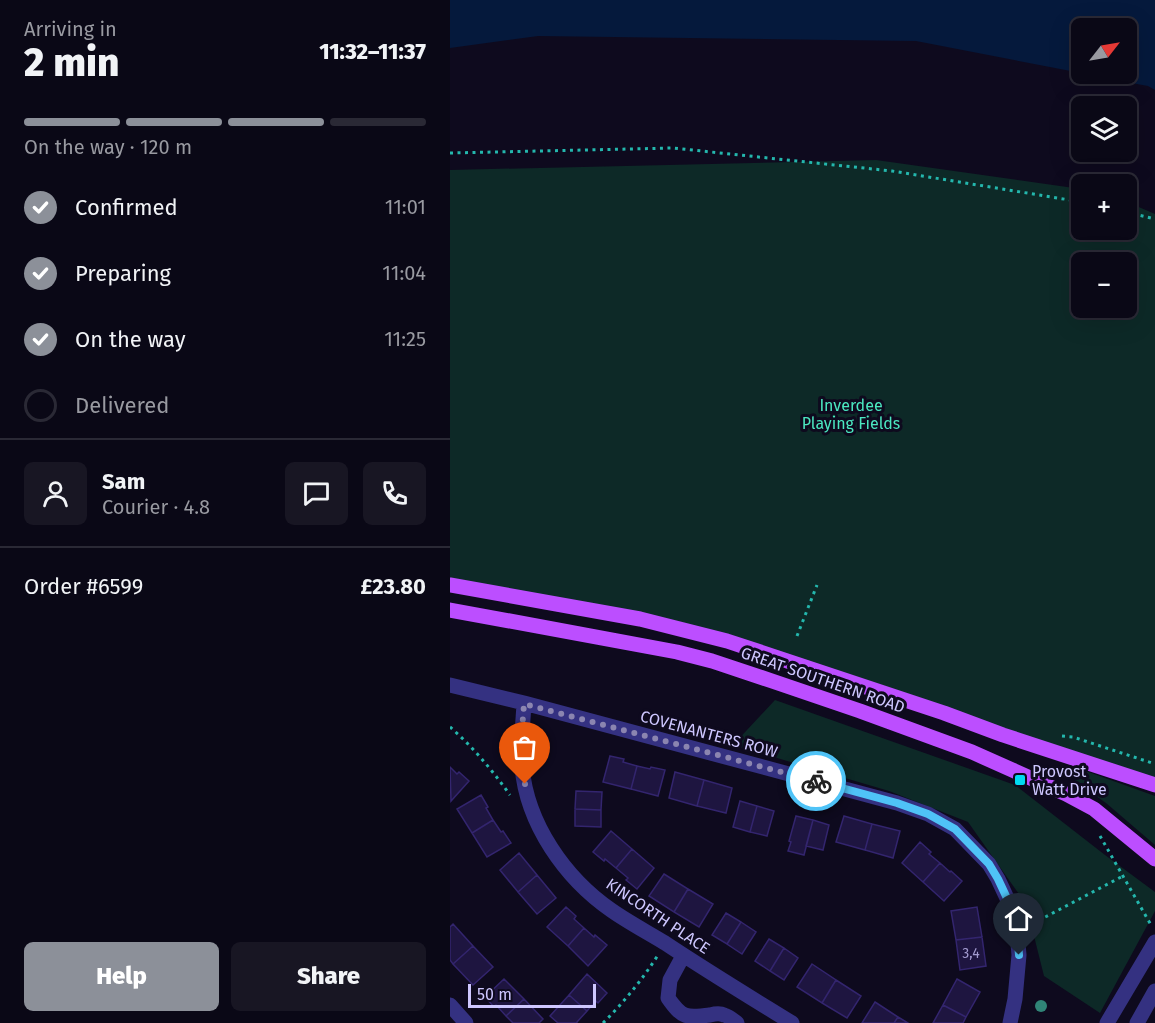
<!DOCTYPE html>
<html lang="en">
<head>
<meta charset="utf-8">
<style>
  body { margin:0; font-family:"Fira Sans",sans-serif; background:#181623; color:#f1f3f6; height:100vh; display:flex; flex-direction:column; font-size:22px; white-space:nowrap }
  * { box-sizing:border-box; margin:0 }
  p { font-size:20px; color:#999aa1 }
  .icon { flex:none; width:33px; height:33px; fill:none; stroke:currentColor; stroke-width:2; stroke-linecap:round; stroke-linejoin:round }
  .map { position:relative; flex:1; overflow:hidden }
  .drawer { display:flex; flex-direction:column; background:#0a0816; width:450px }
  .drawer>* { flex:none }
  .needle { width:39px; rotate:59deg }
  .controls { position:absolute; left:621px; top:18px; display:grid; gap:12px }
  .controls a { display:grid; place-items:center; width:66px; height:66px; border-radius:9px; background:#0a0816; box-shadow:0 6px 24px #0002,0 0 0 2px #2a2935; font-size:30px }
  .scale { position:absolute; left:18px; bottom:15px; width:128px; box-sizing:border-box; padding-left:6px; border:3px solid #cec7ff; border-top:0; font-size:16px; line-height:21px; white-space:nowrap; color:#cec7ff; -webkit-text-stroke:4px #0e0a1e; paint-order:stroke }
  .pin { position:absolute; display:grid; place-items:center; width:51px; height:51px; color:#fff; margin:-62px -26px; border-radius:50% 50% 50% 0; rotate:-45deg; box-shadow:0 0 6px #0007 }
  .pin .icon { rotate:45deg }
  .courier { position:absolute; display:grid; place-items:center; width:60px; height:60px; margin:-30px; border:4px solid #4fc3f7; border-radius:50%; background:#fff; color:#222; box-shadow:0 2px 8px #0007 }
  .headline em { font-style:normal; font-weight:800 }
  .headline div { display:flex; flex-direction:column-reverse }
  .headline { display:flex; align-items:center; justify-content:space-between; height:102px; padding:0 24px }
  h1 { font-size:39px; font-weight:800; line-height:45px }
  .bar { display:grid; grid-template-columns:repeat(4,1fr); gap:9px 6px; align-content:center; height:72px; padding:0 24px }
  .bar i { height:8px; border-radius:4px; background:#2a2935 }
  .bar .current { background:#8c9099 }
  .bar p { grid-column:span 4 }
  .line { display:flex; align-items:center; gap:15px; padding:0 24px; border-top:2px solid #2a2935 }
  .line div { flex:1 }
  .round { display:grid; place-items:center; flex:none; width:63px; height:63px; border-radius:9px; background:#181623 }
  ol { padding:0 24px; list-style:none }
  li { display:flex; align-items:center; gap:18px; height:66px }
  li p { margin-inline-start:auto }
  li .icon { padding:6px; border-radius:50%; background:#8c9099; color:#fff; stroke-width:4 }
  li:last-child { color:#999aa1 }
  li i { width:33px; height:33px; border:3px solid #2a2935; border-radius:50% }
  .cta { display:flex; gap:12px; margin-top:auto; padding:12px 24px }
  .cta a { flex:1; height:69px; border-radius:9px; background:#8c9099; color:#fff; font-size:24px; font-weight:800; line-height:69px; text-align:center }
  .cta a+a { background:#181623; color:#f1f3f6 }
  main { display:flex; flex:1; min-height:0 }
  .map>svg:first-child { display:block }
  .green { fill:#0d2927; fill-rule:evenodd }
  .water { fill:#05193c }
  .building { fill:#1e1540; stroke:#33256e; stroke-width:1.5 }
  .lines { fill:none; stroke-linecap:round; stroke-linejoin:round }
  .path { stroke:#24b7ad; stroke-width:3; stroke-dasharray:3 4.5; stroke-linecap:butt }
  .minor { stroke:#343181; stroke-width:15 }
  .major { stroke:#bc4eff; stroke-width:15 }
  .tree { fill:#308477 }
  .done { stroke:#8b85b0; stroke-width:6; stroke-dasharray:0 10.8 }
  .route { stroke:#4fc3f7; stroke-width:8 }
  .poi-dot { fill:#00dbf2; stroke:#0e0a1e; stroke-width:2 }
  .labels { text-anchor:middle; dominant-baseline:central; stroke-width:6; stroke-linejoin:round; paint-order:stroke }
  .number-label { font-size:14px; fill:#a29acf }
  .park-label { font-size:16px; fill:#4be7c0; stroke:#0e0a1e }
  .street-label { font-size:16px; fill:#cec7ff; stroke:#0e0a1e }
  .poi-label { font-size:16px; fill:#cec7ff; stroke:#0e0a1e; text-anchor:start }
</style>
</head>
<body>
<main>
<section class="drawer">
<div class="headline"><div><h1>2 min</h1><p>Arriving in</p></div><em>11:32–11:37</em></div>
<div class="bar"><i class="current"></i><i class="current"></i><i class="current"></i><i></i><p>On the way · 120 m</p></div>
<ol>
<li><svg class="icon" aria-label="check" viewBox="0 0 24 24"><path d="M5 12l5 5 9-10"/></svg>Confirmed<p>11:01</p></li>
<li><svg class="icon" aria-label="check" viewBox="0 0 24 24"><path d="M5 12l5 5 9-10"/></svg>Preparing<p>11:04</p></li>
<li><svg class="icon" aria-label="check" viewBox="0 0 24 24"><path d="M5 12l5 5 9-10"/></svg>On the way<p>11:25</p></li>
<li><i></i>Delivered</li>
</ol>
<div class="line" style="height:108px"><a class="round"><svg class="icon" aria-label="person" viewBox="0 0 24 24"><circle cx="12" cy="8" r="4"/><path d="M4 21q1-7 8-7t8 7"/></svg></a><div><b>Sam</b><p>Courier · 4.8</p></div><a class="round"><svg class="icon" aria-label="chat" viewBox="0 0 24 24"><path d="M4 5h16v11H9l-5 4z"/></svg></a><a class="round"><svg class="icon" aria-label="phone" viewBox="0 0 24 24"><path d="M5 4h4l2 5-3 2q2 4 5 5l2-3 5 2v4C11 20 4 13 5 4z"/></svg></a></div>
<div class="line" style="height:78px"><div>Order #6599</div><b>£23.80</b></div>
<div class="cta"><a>Help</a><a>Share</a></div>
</section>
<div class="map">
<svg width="705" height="1023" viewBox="0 0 705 1023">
  <rect width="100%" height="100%" fill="#0e0a1e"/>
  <path class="green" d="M426,160L631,189L632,230H676L677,202L705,214V785L277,641L0,585V170ZM632,262H676V308H632Z
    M325,700L565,785L655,855L705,892V911L650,1013L594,976L576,904L518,822L439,791L283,745Z
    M630,769L705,796V845L656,803L646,796L622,787Z"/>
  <path class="water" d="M0,0H705V90L698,86L632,74H676V28H632L631,73L466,41L88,36L0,48Z"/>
  <path class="building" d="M160,756L174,759L173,762L187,766L181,789L153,782Z
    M187,766L200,769L201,767L215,770L208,796L181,789Z
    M0,767L7,774L9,772L19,781L1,801Z
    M225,772L254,780L247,806L219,798Z
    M254,780L282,788L276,813L247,806Z
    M126,791L152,792L151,810L125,809Z
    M31,795L38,807L36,808L43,820L22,833L7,809Z
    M290,801L307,806L300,832L283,827Z
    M307,806L324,811L317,836L300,832Z
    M125,809L151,810V827L125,826Z
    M346,816L363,820L354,855L338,851L341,842L339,841Z
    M394,816L422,824L415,850L386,842Z
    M43,820L51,832L53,831L61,843L37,857L22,833Z
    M363,820L379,825L373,850L356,846Z
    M422,824L450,831L443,858L415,850Z
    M161,831L182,849L166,868L155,859L154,861L143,852Z
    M470,842L481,852L479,854L490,863L473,882L452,863Z
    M182,849L204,868L187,889L176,880L178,878L166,868Z
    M69,853L87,875L68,892L50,870Z
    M490,863L500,872L501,871L512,881L494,901L473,882Z
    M214,874L238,889L224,912L199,896Z
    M87,875L106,898L87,914L68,892Z
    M238,889L263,904L249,927L224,912Z
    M116,907L126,916L124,919L134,928L118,946L97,927Z
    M527,907L532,937L506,940L501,911Z
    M276,913L291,922L277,944L262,935Z
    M291,922L306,932L292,954L277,944Z
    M3,924L23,946L3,964L0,960V927Z
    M134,928L144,937L145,935L157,945L138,966L118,946Z
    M532,937L536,966L510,970L506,940Z
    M319,939L334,948L320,971L305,961Z
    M23,946L43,967L23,985L3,964Z
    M334,948L348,958L334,980L320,971Z
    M362,964L386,980L372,1003L347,987Z
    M137,974L157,993L148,1003L146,1001L137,1011L119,995Z
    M54,979L74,999L56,1016L46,1005L44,1007L35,997Z
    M507,979L530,992L516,1017L493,1005Z
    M386,980L411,996L397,1018L372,1003Z
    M119,995L137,1011L127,1022V1023H108L100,1016Z
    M74,999L93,1019L89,1023H63L56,1016Z
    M425,1002L448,1017L444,1023H412Z
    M493,1005L516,1017L513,1023H483Z
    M448,1017L458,1023H444Z"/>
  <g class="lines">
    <path class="path" d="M0,153L223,148L442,171L632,202
      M676,212L705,219
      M347,636L367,585
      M0,727C23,747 42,770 60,795
      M612,736L623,737L705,764
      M650,836L701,925L700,927
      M582,924L673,876
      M153,1023C174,1002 192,980 208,955"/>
    <path class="minor" d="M0,685L74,703L447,803L478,814L505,829L539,864L548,879L563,911L567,932L569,955L565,999L560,1023
      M74,703C73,725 70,746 72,767C77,824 115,878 161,910C178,922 197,932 215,943C257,971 300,997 342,1023
      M233,956L220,980L218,998C232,1018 236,1018 260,1015C264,1014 270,1013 274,1015C279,1016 283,1020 287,1023
      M0,1005L16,1023
      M657,1023L705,942
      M687,1023L705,991"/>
    <path class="major" d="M0,585L190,619L277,641L494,713L553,735L705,785
      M0,610L227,652L262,661L322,681L410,711L522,752L616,794L644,809L705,859"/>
  </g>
  <circle class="tree" cx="591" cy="1006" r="6"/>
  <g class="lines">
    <path class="done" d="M75,784C69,757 72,731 74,704L366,781"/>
    <path class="route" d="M366,781L447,803L478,814L505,829L539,864L548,879L563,911L567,932L569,955"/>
  </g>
  <rect class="poi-dot" x="564" y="774" width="12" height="12" rx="3"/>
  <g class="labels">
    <g class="number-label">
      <text x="521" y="953">3,4</text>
    </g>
    <g class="park-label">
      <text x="401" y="405">Inverdee<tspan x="401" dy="18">Playing Fields</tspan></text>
    </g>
    <g class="street-label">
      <text transform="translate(373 680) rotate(19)">GREAT SOUTHERN ROAD</text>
      <text transform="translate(259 734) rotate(15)">COVENANTERS ROW</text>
      <text transform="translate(208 916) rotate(34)">KINCORTH PLACE</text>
    </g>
    <g class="poi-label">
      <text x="582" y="771">Provost<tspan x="582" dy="18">Watt Drive</tspan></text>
    </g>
  </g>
</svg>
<div class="controls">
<a><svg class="needle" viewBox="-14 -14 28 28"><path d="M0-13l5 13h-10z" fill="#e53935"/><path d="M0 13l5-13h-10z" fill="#999aa1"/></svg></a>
<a><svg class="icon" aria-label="layers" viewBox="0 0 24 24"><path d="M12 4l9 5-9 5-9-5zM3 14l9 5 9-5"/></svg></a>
<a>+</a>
<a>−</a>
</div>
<div class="scale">50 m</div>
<div class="pin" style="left:75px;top:784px;background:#ea580c"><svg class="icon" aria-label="bag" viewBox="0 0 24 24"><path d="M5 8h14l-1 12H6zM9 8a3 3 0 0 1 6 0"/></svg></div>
<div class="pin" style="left:569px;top:955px;background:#1f2937"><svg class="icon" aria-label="home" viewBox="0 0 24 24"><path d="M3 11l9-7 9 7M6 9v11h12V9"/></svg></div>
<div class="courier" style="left:366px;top:781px"><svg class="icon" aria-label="bike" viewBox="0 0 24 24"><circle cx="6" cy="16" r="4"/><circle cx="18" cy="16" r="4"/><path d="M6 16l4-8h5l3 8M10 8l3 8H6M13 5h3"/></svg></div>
</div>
</main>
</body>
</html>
